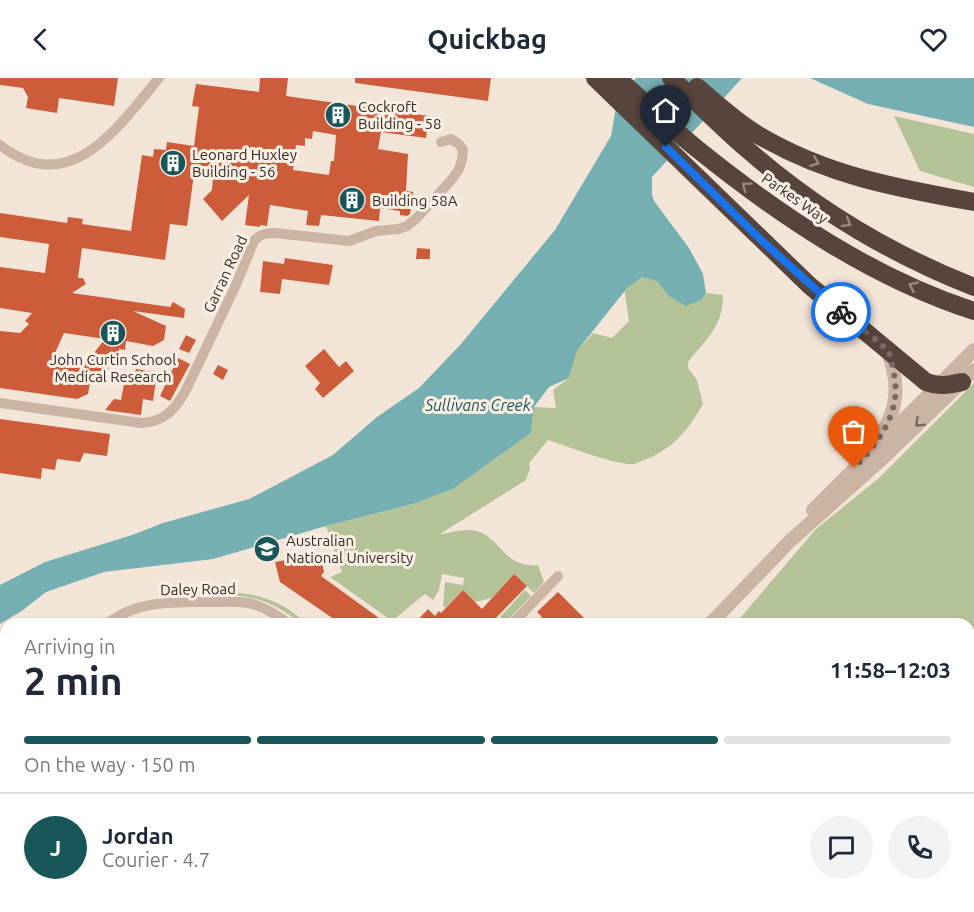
<!DOCTYPE html>
<html lang="en">
<head>
<meta charset="utf-8">
<style>
  body { margin:0; font-family:Ubuntu,sans-serif; background:#f2f2f3; color:#1f2937; height:100vh; display:flex; flex-direction:column; font-size:22px; white-space:nowrap }
  * { box-sizing:border-box; margin:0 }
  p { font-size:20px; color:#747a83 }
  .icon { flex:none; width:33px; height:33px; fill:none; stroke:currentColor; stroke-width:2; stroke-linecap:round; stroke-linejoin:round }
  .map { position:relative; flex:1; overflow:hidden }
  .panel { position:absolute; left:0px; top:540px; width:975px; height:294px; display:flex; flex-direction:column; background:#fff; border-radius:18px 18px 0 0; box-shadow:0 2px 4px #0004 }
  .panel>* { flex:none }
  .pin { position:absolute; display:grid; place-items:center; width:51px; height:51px; color:#fff; margin:-62px -26px; border-radius:50% 50% 50% 0; rotate:-45deg; box-shadow:0 0 6px #0007 }
  .pin .icon { rotate:45deg }
  .courier { position:absolute; display:grid; place-items:center; width:60px; height:60px; margin:-30px; border:4px solid #1a73e8; border-radius:50%; background:#fff; color:#222; box-shadow:0 2px 8px #0007 }
  .summary em { font-style:normal; font-weight:600 }
  .summary div { display:flex; flex-direction:column-reverse }
  .summary { display:flex; align-items:center; justify-content:space-between; height:102px; padding:0 24px }
  h1 { font-size:39px; font-weight:600; line-height:45px }
  .bar { display:grid; grid-template-columns:repeat(4,1fr); gap:9px 6px; align-content:center; height:72px; padding:0 24px }
  .bar i { height:8px; border-radius:4px; background:#e0e1e3 }
  .bar .on { background:#195659 }
  .bar p { grid-column:span 4 }
  .line { display:flex; align-items:center; gap:15px; padding:0 24px; border-top:2px solid #e0e1e3 }
  .line div { flex:1 }
  .round { display:grid; place-items:center; flex:none; width:63px; height:63px; border-radius:32px; background:#f2f2f3 }
  header { display:flex; justify-content:space-between; align-items:center; height:78px; padding:0 24px; background:#fff; font-size:27px; font-weight:600 }
  .map>svg:first-child { display:block }
  .green { fill:#b4c297 }
  .water { fill:#75afb1 }
  .building { fill:#cd5c3b; fill-rule:evenodd }
  .lines { fill:none; stroke-linecap:round; stroke-linejoin:round }
  .minor { stroke:#cbb4a3; stroke-width:10 }
  .tertiary { stroke:#cbb4a3; stroke-width:14 }
  .motorway { stroke:#57443c; stroke-width:18 }
  .oneway { stroke:#98887f }
  .oneway2 { stroke:#78685e }
  .done { stroke:#776b63; stroke-width:6; stroke-dasharray:0 10.8 }
  .route { stroke:#1a73e8; stroke-width:8 }
  .labels { text-anchor:middle; dominant-baseline:central; stroke-width:6; stroke-linejoin:round; paint-order:stroke }
  .poi-label { font-size:15px; fill:#352a25; stroke:#faefe4; text-anchor:start }
  .street-label { font-size:15px; fill:#352a25; stroke:#faefe4 }
  .water-label { font-size:16px; font-style:italic; fill:#195659; stroke:#faefe4 }
</style>
</head>
<body>
<header><svg class="icon" aria-label="back" viewBox="0 0 24 24"><path d="M15 5l-7 7 7 7"/></svg>Quickbag<svg class="icon" aria-label="heart" viewBox="0 0 24 24"><path d="M12 20l-8-8c-3-5 5-10 8-4 3-6 11-1 8 4z"/></svg></header>
<div class="map">
<svg width="974" height="834" viewBox="0 0 974 834">
  <rect width="100%" height="100%" fill="#f2e5d7"/>
  <path class="green" d="M894,38L974,56V109L920,93Z
    M642,199L658,203L700,222L706,215L723,217C723,249 706,261 688,284V290L697,302L703,326C688,352 675,369 647,381C643,382 638,385 634,386C618,388 567,368 548,362L529,385L530,390L526,402L440,456C452,455 469,448 482,455C503,466 507,490 538,487L544,504L534,515L514,496L492,520L475,524L463,512L445,530L443,528L445,504L463,507L464,500L442,496L439,512L433,522L425,516L392,543L330,499L342,494L326,448L413,426L453,411L531,355L534,329L556,330L553,312L569,300L577,273L593,255L612,260L629,243L624,209Z
    M974,305V834H489L494,828H969V546H735L816,451L879,400Z
    M525,512L531,518L506,544L500,539Z
    M240,515C264,518 282,525 300,540L297,543C275,525 255,518 227,517Z
    M0,597L6,604V639L0,646Z
    M73,828H201L208,834H75L71,830Z"/>
  <path class="water" d="M636,0H742L652,99V117L654,123L689,170L703,196L706,215L701,222L686,228L669,218L657,203L642,199L627,210L577,273L569,300L549,309L534,329L531,355L453,411L413,426L326,448L213,481L104,494L46,514L23,532L0,546V507L45,484L132,457L163,445L249,421L333,377L377,339L419,310L461,266L555,152L611,58L617,23Z
    M810,0H974V49L868,26Z"/>
  <path class="building" d="M0,0H118L114,28L59,20L57,35L26,30L28,19L23,10L0,7Z
    M260,0H288L286,18L429,38L426,60L381,54L378,71L408,76L406,113L413,114L410,136L407,138L400,137V133L380,130L379,143L321,137L319,148L306,147L308,133L270,127L267,148L260,147V149L245,147L249,117L222,143L203,121L212,112L213,98L194,96L187,148L170,146L165,182L82,170L78,200H83L86,206L72,215L170,229L173,224L185,231L184,240L133,233L166,248L164,262L153,268L126,263L125,272L119,271L118,279L110,278L108,293L103,292L102,300L98,299L97,306L90,305L88,316L77,321L0,310V253L20,255L29,246L25,243L32,235L0,230V189L45,195L49,166L0,159V135L67,145L68,139L83,141L82,146L131,153L142,77L153,79L154,71L166,72L167,64L194,68L199,29L192,28L196,6L259,14ZM313,53L336,57L334,83H331L329,97L293,92L296,67L305,68V60L312,61ZM64,255L105,261L89,281L54,277Z
    M355,0H491L488,23L355,5Z
    M417,170L430,171V181H416Z
    M285,180L333,187L329,207L282,201L280,216L260,214L263,183L284,186Z
    M186,257L196,262L189,275L179,271Z
    M324,271L339,289L346,283L354,293L323,320L315,311L320,305L305,288Z
    M178,280L190,286L170,323L160,318Z
    M218,287L228,292L223,302L213,296Z
    M136,291L157,295L153,323L143,321L141,337L105,332L114,321L121,322L126,295L135,296Z
    M0,341L110,356L107,378L84,375L80,384L57,381L55,392L42,390L41,401L0,395Z
    M312,477L314,485L322,484L324,494L321,498L379,540L370,546H341L280,504L275,484Z
    M514,496L527,508L490,546H414L428,531L435,538L439,533L441,535L463,512L482,531Z
    M558,514L586,542L582,546H535L542,539L537,534Z"/>
  <g class="lines">
    <path class="minor" d="M0,67C70,122 118,49 159,0
      M0,325L141,345C164,344 175,332 186,312L235,209L254,163C260,156 266,155 275,155L349,163L376,153L398,151L407,148L417,140L453,100L459,91L462,82L463,72L459,66L451,61L441,64
      M107,546C135,522 176,524 210,524C222,524 236,523 248,525C263,528 277,537 289,546
      M512,546L558,498
      M0,579L6,585
      M0,661L6,655
      M969,788L974,793"/>
    <path class="tertiary" d="M881,357C899,329 899,305 888,273
      M813,432L974,272
      M710,546L790,463L883,380L974,292
      M433,834L439,828"/>
    <path class="motorway" d="M595,0L809,207L926,304C939,309 948,307 962,304
      M617,0C644,23 669,48 696,70C779,137 872,200 974,233
      M671,0C697,24 721,49 748,72C814,130 893,177 974,209
      M697,9C716,25 734,42 755,55C824,97 896,110 974,124"/>
  </g>
  <defs><path id="oneway-chevron" d="M-2-3.5L2.5 0L-2 3.5" fill="none" stroke-width="1.6" stroke-linecap="round" stroke-linejoin="round" transform="scale(1.5)"/></defs>
  <g class="oneway">
    <use href="#oneway-chevron" transform="translate(815 84) rotate(22)"/>
    <use href="#oneway-chevron" transform="translate(746 108) rotate(-143)"/>
    <use href="#oneway-chevron" transform="translate(847 145) rotate(31)"/>
    <use href="#oneway-chevron" transform="translate(913 208) rotate(-155)"/>
  </g>
  <use class="oneway2" href="#oneway-chevron" transform="translate(919 345) rotate(136)"/>
  <g class="lines">
    <path class="done" d="M841,234C851,244 880,263 888,273C892,279 892,289 894,296C902,334 879,364 854,390"/>
    <path class="route" d="M666,69L760,161L841,234"/>
  </g>
  <defs>
    <symbol id="building-disc" viewBox="-11 -11 22 22"><circle r="9.5" fill="#195659" stroke="#faefe4"/><path d="M-4-6H4V6H1V3H-1V6H-4ZM-2.5-4.3h1.7v1.8h-1.7ZM.8-4.3h1.7v1.8H.8ZM-2.5-1h1.7V.8h-1.7ZM.8-1h1.7V.8H.8Z" fill="#fff"/></symbol>
    <symbol id="university-disc" viewBox="-11 -11 22 22"><circle r="9.5" fill="#195659" stroke="#faefe4"/><path d="M0-5L7-2L0 1L-7-2ZM-4 1L0 2.5L4 1V4Q0 6-4 4Z" fill="#fff"/></symbol>
  </defs>
  <g fill-rule="evenodd">
    <use href="#building-disc" x="323" y="22" width="30" height="30"/>
    <use href="#building-disc" x="158" y="70" width="30" height="30"/>
    <use href="#building-disc" x="337" y="107" width="30" height="30"/>
    <use href="#building-disc" x="98" y="240" width="30" height="30"/>
    <use href="#university-disc" x="252" y="456" width="30" height="30"/>
  </g>
  <g class="labels">
    <g class="poi-label">
      <text x="358" y="28">Cockroft<tspan x="358" dy="17">Building - 58</tspan></text>
      <text x="192" y="76">Leonard Huxley<tspan x="192" dy="17">Building - 56</tspan></text>
      <text x="372" y="122">Building 58A</text>
      <text x="113" y="281" text-anchor="middle">John Curtin School<tspan x="113" dy="17">Medical Research</tspan></text>
      <text x="286" y="462">Australian<tspan x="286" dy="17">National University</tspan></text>
    </g>
    <g class="street-label">
      <text transform="translate(795 120) rotate(35)">Parkes Way</text>
      <text transform="translate(225 196) rotate(-65)">Garran Road</text>
      <text transform="translate(198 511) rotate(-1)">Daley Road</text>
    </g>
    <g class="water-label">
      <text x="478" y="327">Sullivans Creek</text>
    </g>
  </g>
</svg>
<div class="pin" style="left:854px;top:390px;background:#ea580c"><svg class="icon" aria-label="bag" viewBox="0 0 24 24"><path d="M5 8h14l-1 12H6zM9 8a3 3 0 0 1 6 0"/></svg></div>
<div class="pin" style="left:666px;top:69px;background:#1f2937"><svg class="icon" aria-label="home" viewBox="0 0 24 24"><path d="M3 11l9-7 9 7M6 9v11h12V9"/></svg></div>
<div class="courier" style="left:841px;top:234px"><svg class="icon" aria-label="bike" viewBox="0 0 24 24"><circle cx="6" cy="16" r="4"/><circle cx="18" cy="16" r="4"/><path d="M6 16l4-8h5l3 8M10 8l3 8H6M13 5h3"/></svg></div>
<section class="panel">
<div class="summary"><div><h1>2 min</h1><p>Arriving in</p></div><em>11:58–12:03</em></div>
<div class="bar"><i class="on"></i><i class="on"></i><i class="on"></i><i></i><p>On the way · 150 m</p></div>
<div class="line" style="height:108px"><b class="round" style="background:#195659;color:#fff">J</b><div><b>Jordan</b><p>Courier · 4.7</p></div><a class="round"><svg class="icon" aria-label="chat" viewBox="0 0 24 24"><path d="M4 5h16v11H9l-5 4z"/></svg></a><a class="round"><svg class="icon" aria-label="phone" viewBox="0 0 24 24"><path d="M5 4h4l2 5-3 2q2 4 5 5l2-3 5 2v4C11 20 4 13 5 4z"/></svg></a></div>
</section>
</div>
</body>
</html>
